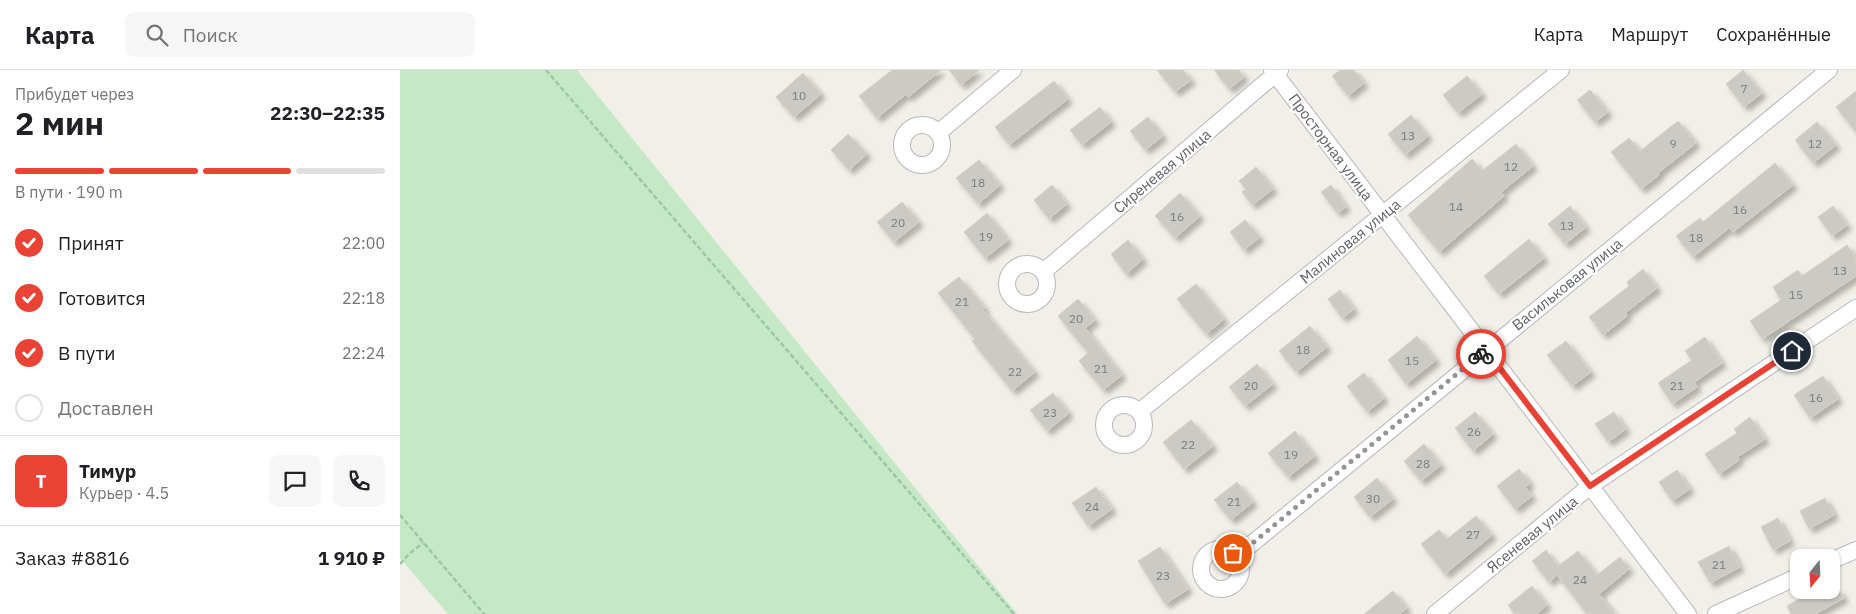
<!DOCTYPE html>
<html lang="ru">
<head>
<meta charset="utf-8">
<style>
  body { margin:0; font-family:"IBM Plex Sans",sans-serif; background:#f6f6f6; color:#202124; height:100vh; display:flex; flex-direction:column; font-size:19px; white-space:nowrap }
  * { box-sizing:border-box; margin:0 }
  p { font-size:16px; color:#757577 }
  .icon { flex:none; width:28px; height:28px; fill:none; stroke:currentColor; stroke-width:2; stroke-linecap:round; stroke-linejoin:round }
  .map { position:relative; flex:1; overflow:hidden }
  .drawer { display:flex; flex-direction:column; background:#fff; width:400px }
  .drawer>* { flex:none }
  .needle { width:32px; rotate:198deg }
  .controls { position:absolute; left:1390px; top:479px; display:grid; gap:10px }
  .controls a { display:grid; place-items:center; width:50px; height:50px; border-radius:10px; background:#fff; box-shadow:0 1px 4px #0004; font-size:25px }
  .pin { position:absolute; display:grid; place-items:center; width:42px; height:42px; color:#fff; margin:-21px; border:2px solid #fff; border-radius:50%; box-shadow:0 1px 5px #0007 }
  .courier { position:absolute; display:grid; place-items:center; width:50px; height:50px; margin:-25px; border:4px solid #ea4335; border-radius:50%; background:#fff; color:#222; box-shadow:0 1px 6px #0007 }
  .overview em { font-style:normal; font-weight:700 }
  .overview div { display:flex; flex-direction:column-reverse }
  .overview { display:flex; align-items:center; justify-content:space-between; height:85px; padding:0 15px }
  h1 { font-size:32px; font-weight:700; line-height:38px }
  .bar { display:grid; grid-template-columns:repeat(4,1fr); gap:8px 5px; align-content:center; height:60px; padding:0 15px }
  .bar i { height:6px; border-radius:4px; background:#e0e0e0 }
  .bar .selected { background:#ea4335 }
  .bar p { grid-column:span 4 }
  .line { display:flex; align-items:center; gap:12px; padding:0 15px; border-top:1px solid #e0e0e0 }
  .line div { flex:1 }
  .round { display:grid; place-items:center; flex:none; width:52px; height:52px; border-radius:10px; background:#f6f6f6 }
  ol { padding:0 15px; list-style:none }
  li { display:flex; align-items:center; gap:15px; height:55px }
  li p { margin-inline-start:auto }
  li .icon { padding:5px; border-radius:50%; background:#ea4335; color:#fff; stroke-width:4 }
  li:last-child { color:#757577 }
  li i { width:28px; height:28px; border:2px solid #e0e0e0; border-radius:50% }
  header { display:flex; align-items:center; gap:30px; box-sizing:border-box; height:70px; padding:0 25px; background:#fff; border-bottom:1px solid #e0e0e0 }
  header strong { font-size:24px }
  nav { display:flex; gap:28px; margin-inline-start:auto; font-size:18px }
  .search { width:350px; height:45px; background:#f6f6f6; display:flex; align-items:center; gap:12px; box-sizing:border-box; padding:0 18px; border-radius:10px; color:#757577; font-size:19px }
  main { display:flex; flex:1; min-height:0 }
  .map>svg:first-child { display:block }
  .green { fill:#c5e8c5 }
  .building { fill:#cccac5; stroke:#d6d1c6; filter:url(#shadow) }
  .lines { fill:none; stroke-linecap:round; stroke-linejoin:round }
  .street-casing { stroke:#b5b8bc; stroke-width:18 }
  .path { stroke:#9cc7a9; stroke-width:2.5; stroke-dasharray:5 2.5; stroke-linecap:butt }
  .street { stroke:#fff; stroke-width:16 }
  .done { stroke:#929495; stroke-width:5; stroke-dasharray:0 9 }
  .route { stroke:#ea4335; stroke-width:6 }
  .labels { text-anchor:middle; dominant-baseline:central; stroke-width:4.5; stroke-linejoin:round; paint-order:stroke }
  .number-label { font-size:12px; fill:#7a7d7f }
  .street-label { font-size:15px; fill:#5f6368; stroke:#fff }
</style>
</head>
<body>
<header>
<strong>Карта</strong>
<div class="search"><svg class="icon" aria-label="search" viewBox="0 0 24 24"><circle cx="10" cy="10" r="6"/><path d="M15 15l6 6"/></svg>Поиск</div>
<nav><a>Карта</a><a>Маршрут</a><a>Сохранённые</a></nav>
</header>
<main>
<section class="drawer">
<div class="overview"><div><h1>2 мин</h1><p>Прибудет через</p></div><em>22:30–22:35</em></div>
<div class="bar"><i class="selected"></i><i class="selected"></i><i class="selected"></i><i></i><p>В пути · 190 m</p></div>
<ol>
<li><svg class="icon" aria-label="check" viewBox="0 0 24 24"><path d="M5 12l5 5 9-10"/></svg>Принят<p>22:00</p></li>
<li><svg class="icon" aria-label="check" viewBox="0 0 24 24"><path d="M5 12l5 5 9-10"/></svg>Готовится<p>22:18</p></li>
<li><svg class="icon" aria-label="check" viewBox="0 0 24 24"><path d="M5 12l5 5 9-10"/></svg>В пути<p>22:24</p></li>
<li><i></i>Доставлен</li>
</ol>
<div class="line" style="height:90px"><b class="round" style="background:#ea4335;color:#fff">Т</b><div><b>Тимур</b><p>Курьер · 4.5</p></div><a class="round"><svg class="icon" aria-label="chat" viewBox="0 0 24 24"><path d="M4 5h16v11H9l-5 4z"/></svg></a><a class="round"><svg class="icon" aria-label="phone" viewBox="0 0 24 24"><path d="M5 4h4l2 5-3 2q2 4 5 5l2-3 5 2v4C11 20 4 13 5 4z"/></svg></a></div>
<div class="line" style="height:65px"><div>Заказ #8816</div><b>1 910 ₽</b></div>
</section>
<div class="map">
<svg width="1456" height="544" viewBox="0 0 1456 544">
  <defs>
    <filter id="shadow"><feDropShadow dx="4.5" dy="4.5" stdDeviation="2.5" flood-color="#0004"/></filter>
  </defs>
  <rect width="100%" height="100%" fill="#f1efe8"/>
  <path class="green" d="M0,0H177L617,544H48L0,488Z"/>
  <path class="building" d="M492,0H541L508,27L506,24L477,48L459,26Z
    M549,0H579L561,15Z
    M757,0H783L791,10L775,22Z
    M814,0H839L844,7L829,19Z
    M940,0H954L964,13L948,26L932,6Z
    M1343,0L1362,23L1344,37L1326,14Z
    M403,3L421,24L394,47L376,27Z
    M1067,6L1082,24L1058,43L1043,25Z
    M654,11L668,29L609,75L595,57Z
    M1190,20L1208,42L1195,52L1177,30Z
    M1456,21V62L1436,37Z
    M700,37L711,52L682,75L670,60Z
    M1011,45L1028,66L1005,85L988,64Z
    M748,47L763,66L745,80L730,61Z
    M1278,51L1296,73L1258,103L1259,105L1241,119L1211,82L1229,68L1240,81Z
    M1417,52L1436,75L1413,93L1395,70Z
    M448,64L467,84L449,100L431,80Z
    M1116,74L1133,96L1101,122L1104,126L1039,182L1008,145L1072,89L1082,101Z
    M579,90L600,115L578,134L556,108Z
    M1375,93L1393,115L1333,162L1329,158L1293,187L1276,166L1300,148L1303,152Z
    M856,97L873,119L852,135L842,122L846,119L839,111Z
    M652,115L667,134L649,149L634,130Z
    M931,115L946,137L937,143L921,122Z
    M780,123L800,146L775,168L755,146Z
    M502,132L519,152L494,172L477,152Z
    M1170,136L1186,157L1165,174L1148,154Z
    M1433,136L1447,155L1432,166L1418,147Z
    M587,143L608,170L585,188L564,162Z
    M845,150L860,167L844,180L830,162Z
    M1129,169L1144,188L1099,224L1084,206Z
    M728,170L743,189L726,204L711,184Z
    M1447,175L1456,188V206L1362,269L1350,251L1381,230L1373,217L1398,200L1402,206Z
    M1243,199L1257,218L1225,243L1227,246L1203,265L1189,247L1229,216L1227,212Z
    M559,207L585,238L583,240L635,302L612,321L572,271L575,269L538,223Z
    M796,214L824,249L806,264L777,229Z
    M940,220L954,239L942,248L928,229Z
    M678,229L695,250L685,258L722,305L703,320L679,291L688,283L658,246Z
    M910,256L927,277L896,302L879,281Z
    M1017,266L1036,290L1006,314L988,290Z
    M1305,267L1322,293L1294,312L1297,317L1272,334L1258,313L1292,290L1285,281Z
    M1166,271L1191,302L1172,316L1147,285Z
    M857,294L873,314L845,336L829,317Z
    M964,303L984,328L967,342L947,316Z
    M1423,306L1438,329L1410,348L1394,325Z
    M653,323L669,343L647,361L630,340Z
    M1075,342L1093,364L1073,381L1055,358Z
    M1214,342L1226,359L1208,372L1195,354Z
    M1350,347L1365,369L1337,387L1339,390L1319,404L1305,384L1337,363L1334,359Z
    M791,350L813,376L784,399L763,372Z
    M895,361L915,386L888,407L868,383Z
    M1024,374L1041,395L1021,411L1004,391Z
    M1119,399L1130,413L1125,417L1132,426L1115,439L1097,416Z
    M1277,400L1290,419L1272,431L1259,412Z
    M977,408L993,429L970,447L954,427Z
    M837,412L853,432L831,450L814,430Z
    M696,417L712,439L688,456L672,433Z
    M1425,428L1434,445L1409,459L1400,441Z
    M1076,446L1092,465L1045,504L1021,474L1039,460L1047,469Z
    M1378,448L1390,471L1373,480L1361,457Z
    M1329,476L1340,497L1310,513L1298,492Z
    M760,477L788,519L765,534L738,491Z
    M1146,480L1158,496L1178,481L1197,505L1220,487L1229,499L1199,524L1215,544H1187L1157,505L1149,512L1132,491Z
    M1132,516L1147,535L1136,544H1115L1108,535Z
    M1415,520H1439L1444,528L1415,544H1391L1387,536Z
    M993,521L1007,538L999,544H964Z"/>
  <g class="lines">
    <defs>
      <path id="street" d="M872,0L1288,544
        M502 75a20 20 0 1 1 40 0a20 20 0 1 1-40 0Z
        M538,63L613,0
        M607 214a20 20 0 1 1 40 0a20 20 0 1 1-40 0Z
        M643,202L880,0
        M704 355a20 20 0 1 1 40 0a20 20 0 1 1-40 0Z
        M739,342L1161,0
        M801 499a20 20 0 1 1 40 0a20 20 0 1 1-40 0Z
        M837,486L1429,0
        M1431,491L1456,480
        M1035,544L1190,416L1456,238
        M1316,544L1399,506"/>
    </defs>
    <use href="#street" class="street-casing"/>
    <path class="path" d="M146,0L614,544
      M0,445L84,544
      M0,494L10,483L23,473"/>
    <use href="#street" class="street"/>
  </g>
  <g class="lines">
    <path class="done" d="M833,483L837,486L1081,284"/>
    <path class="route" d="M1081,284L1086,280L1190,416L1392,281"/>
  </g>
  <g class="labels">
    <g class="number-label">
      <text x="1344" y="18">7</text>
      <text x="399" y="25">10</text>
      <text x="1008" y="65">13</text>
      <text x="1273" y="73">9</text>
      <text x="1415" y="73">12</text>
      <text x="1111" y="96">12</text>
      <text x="578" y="112">18</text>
      <text x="1056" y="136">14</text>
      <text x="1340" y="139">16</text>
      <text x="777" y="146">16</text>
      <text x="498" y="152">20</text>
      <text x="1167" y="155">13</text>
      <text x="586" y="166">19</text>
      <text x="1296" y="167">18</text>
      <text x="1440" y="200">13</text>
      <text x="1396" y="224">15</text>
      <text x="562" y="231">21</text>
      <text x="676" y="248">20</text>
      <text x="903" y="279">18</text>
      <text x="1012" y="290">15</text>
      <text x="701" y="298">21</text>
      <text x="615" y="301">22</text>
      <text x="851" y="315">20</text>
      <text x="1277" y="315">21</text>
      <text x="1416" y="327">16</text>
      <text x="650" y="342">23</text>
      <text x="1074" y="361">26</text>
      <text x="788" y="374">22</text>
      <text x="891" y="384">19</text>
      <text x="1023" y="393">28</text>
      <text x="973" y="428">30</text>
      <text x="834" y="431">21</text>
      <text x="692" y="436">24</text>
      <text x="1073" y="464">27</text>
      <text x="1319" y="494">21</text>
      <text x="763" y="505">23</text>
      <text x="1180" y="509">24</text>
    </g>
    <g class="street-label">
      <text transform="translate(931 77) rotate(53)">Просторная улица</text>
      <text transform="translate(762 101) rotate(-40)">Сиреневая улица</text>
      <text transform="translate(950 171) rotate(-39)">Малиновая улица</text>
      <text transform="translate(1167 214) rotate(-39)">Васильковая улица</text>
      <text transform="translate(1132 464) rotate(-39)">Ясеневая улица</text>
    </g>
  </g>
</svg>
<div class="controls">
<a><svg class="needle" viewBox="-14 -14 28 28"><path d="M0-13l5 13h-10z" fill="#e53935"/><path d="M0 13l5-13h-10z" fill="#757577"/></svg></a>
</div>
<div class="pin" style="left:833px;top:483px;background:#ea580c"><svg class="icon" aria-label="bag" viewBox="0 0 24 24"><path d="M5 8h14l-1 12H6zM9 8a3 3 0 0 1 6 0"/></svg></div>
<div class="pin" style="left:1392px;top:281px;background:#1f2937"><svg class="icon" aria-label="home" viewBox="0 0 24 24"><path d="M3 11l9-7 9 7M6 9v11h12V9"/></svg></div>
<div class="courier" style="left:1081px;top:284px"><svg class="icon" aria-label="bike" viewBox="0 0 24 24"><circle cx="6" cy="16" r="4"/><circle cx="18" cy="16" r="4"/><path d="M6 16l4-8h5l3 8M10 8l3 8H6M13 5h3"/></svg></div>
</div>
</main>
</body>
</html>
